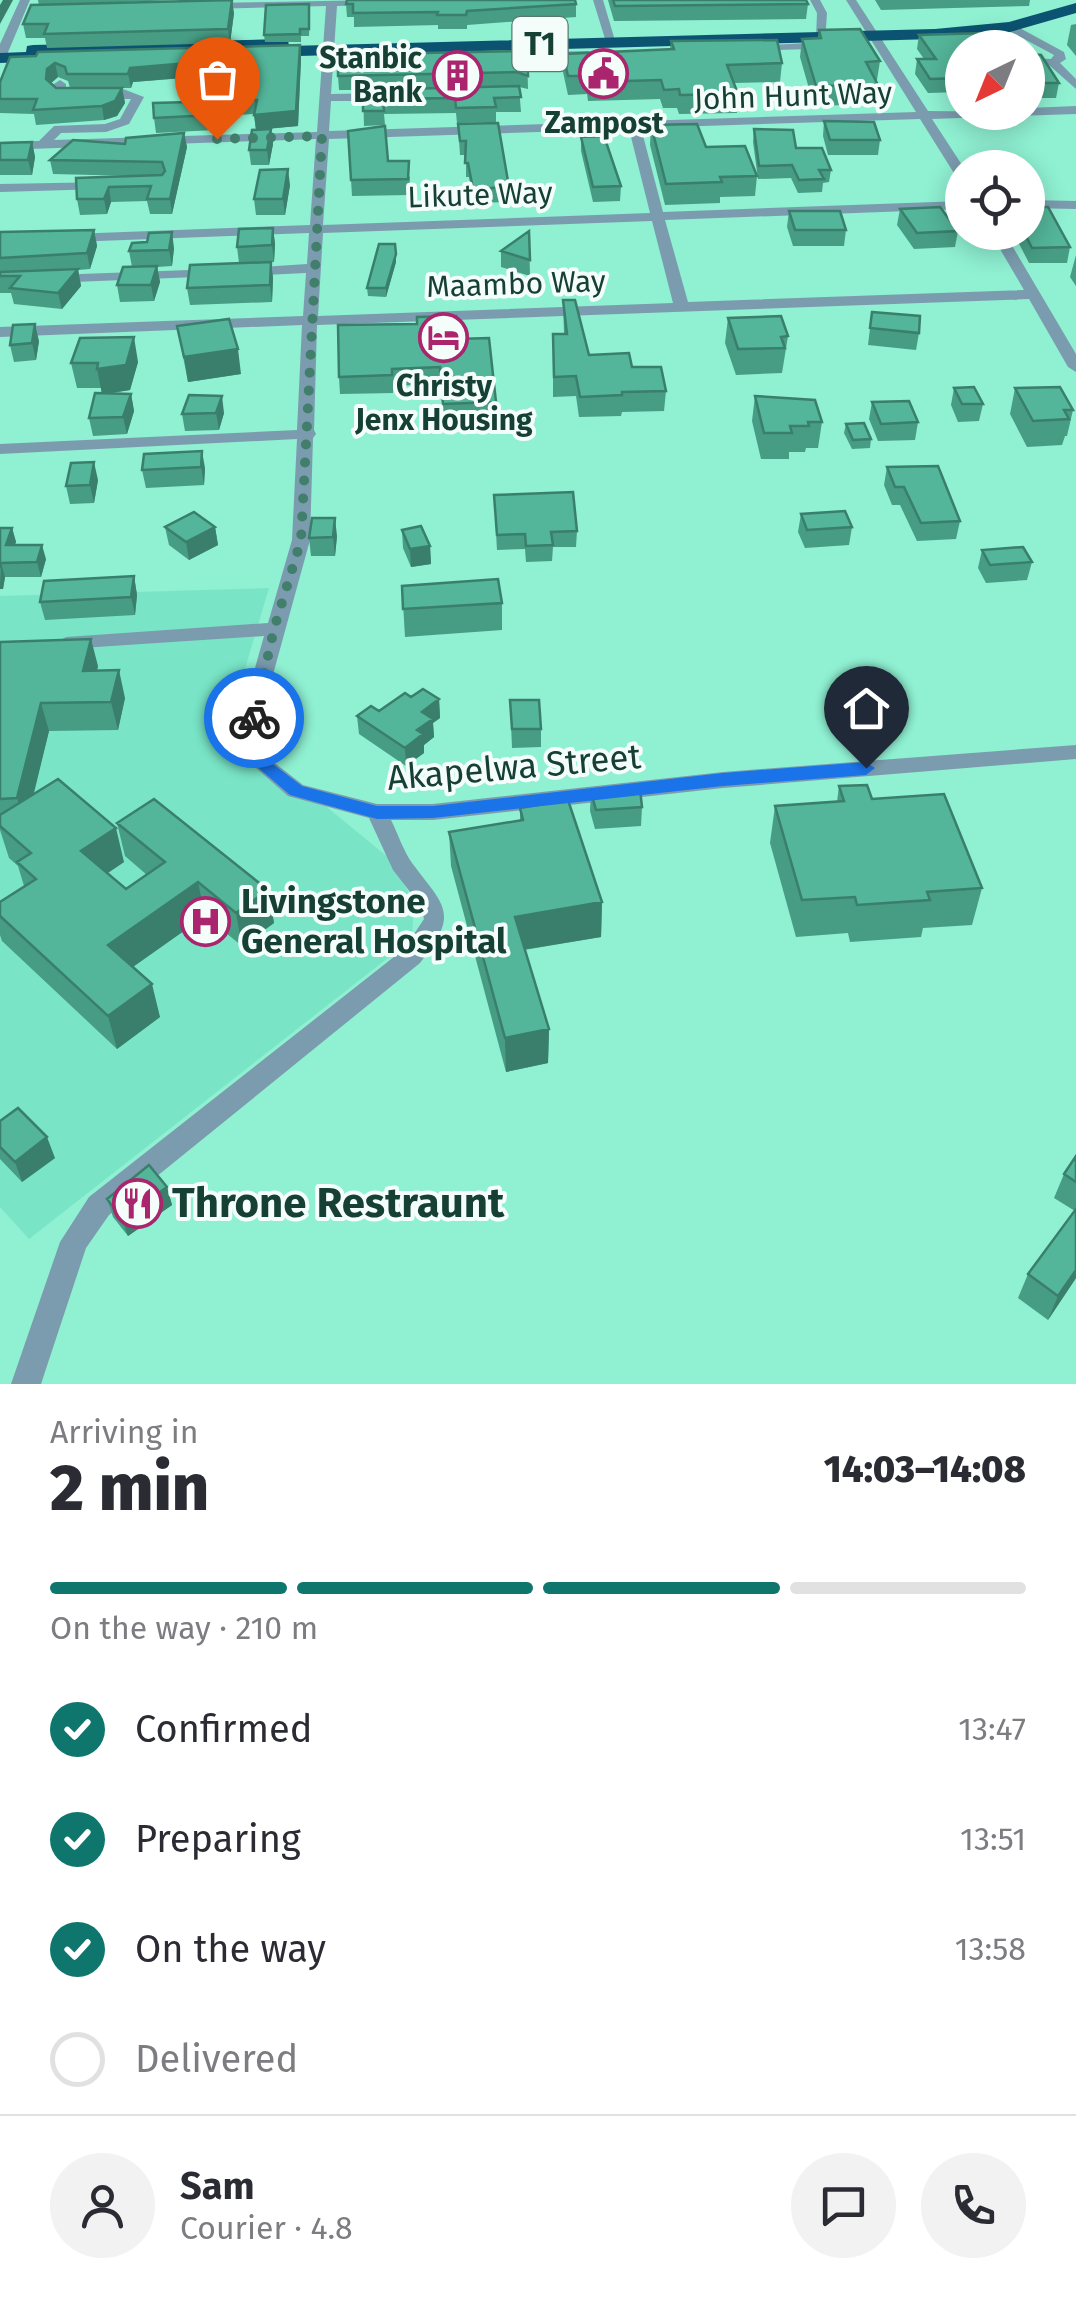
<!DOCTYPE html>
<html lang="en">
<head>
<meta charset="utf-8">
<style>
  body { margin:0; font-family:"Fira Sans",sans-serif; background:#f2f2f3; color:#2b2b33; height:100vh; display:flex; flex-direction:column; font-size:38px; white-space:nowrap }
  * { box-sizing:border-box; margin:0 }
  p { font-size:32px; color:#7c7c81 }
  .icon { flex:none; width:55px; height:55px; fill:none; stroke:currentColor; stroke-width:2; stroke-linecap:round; stroke-linejoin:round }
  .map { position:relative; height:1384px; overflow:hidden }
  .details { display:flex; flex-direction:column; background:#fff; flex:1 }
  .details>* { flex:none }
  .needle { width:65px; rotate:223deg }
  .buttons { position:absolute; left:945px; top:30px; display:grid; gap:20px }
  .buttons a { display:grid; place-items:center; width:100px; height:100px; border-radius:50%; background:#fff; box-shadow:0 5px 25px #0003; font-size:50px }
  .pin { position:absolute; display:grid; place-items:center; width:85px; height:85px; color:#fff; margin:-102px -42px; border-radius:50% 50% 50% 0; rotate:-45deg; box-shadow:0 0 10px #0007 }
  .pin .icon { rotate:45deg }
  .courier { position:absolute; display:grid; place-items:center; width:100px; height:100px; margin:-50px; border:8px solid #1a73e8; border-radius:50%; background:#fff; color:#222; box-shadow:0 2px 12px #0007 }
  .headline em { font-style:normal; font-weight:800 }
  .headline div { display:flex; flex-direction:column-reverse }
  .headline { display:flex; align-items:center; justify-content:space-between; height:170px; padding:0 50px }
  h1 { font-size:65px; font-weight:800; line-height:75px }
  .bar { display:grid; grid-template-columns:repeat(4,1fr); gap:15px 10px; align-content:center; height:120px; padding:0 50px }
  .bar i { height:12px; border-radius:8px; background:#e1e1e2 }
  .bar .current { background:#0f766e }
  .bar p { grid-column:span 4 }
  .line { display:flex; align-items:center; gap:25px; padding:0 50px; border-top:2px solid #e1e1e2 }
  .line div { flex:1 }
  .round { display:grid; place-items:center; flex:none; width:105px; height:105px; border-radius:52px; background:#f2f2f3 }
  ol { padding:0 50px; list-style:none }
  li { display:flex; align-items:center; gap:30px; height:110px }
  li p { margin-inline-start:auto }
  li .icon { padding:10px; border-radius:50%; background:#0f766e; color:#fff; stroke-width:4 }
  li:last-child { color:#7c7c81 }
  li i { width:55px; height:55px; border:5px solid #e1e1e2; border-radius:50% }
  .map>svg:first-child { display:block }
  .built { fill:#79e5c6 }
  .lines { fill:none; stroke-linecap:round; stroke-linejoin:round }
  .minor { fill:#7b9cae; fill-rule:evenodd }
  .highway { fill:#0b5370; fill-rule:evenodd }
  .wall { fill:#479c84; fill-rule:evenodd }
  .shaded-wall { fill:#3a7f6b }
  .building { fill:#53b599; stroke:#3a7f6b; stroke-width:2.5 }
  .route { fill:#1a73e8 }
  .done { stroke:#417e6c; stroke-width:10; stroke-dasharray:0 18 }
  .labels { text-anchor:middle; dominant-baseline:central; stroke-width:8; stroke-linejoin:round; paint-order:stroke }
  .far-poi-label { font-size:30px; font-weight:bold; fill:#174035; stroke:#f4fdfa }
  .far-street-label { font-size:30px; fill:#174035; stroke:#f4fdfa }
  .shield { fill:#f4fdfa; stroke:#597970; stroke-width:2.5 }
  .shield-label { font-size:32px; font-weight:bold; fill:#174035 }
  .street-label { font-size:35px; fill:#174035; stroke:#f4fdfa }
  .poi-label { font-size:35px; font-weight:bold; fill:#174035; stroke:#f4fdfa; text-anchor:start }
  .near-poi-label { font-size:42px; font-weight:bold; fill:#174035; stroke:#f4fdfa; text-anchor:start }
</style>
</head>
<body>
<div class="map">
<svg width="1076" height="1384" viewBox="0 0 1076 1384">
  <rect width="100%" height="100%" fill="#8ff0d2"/>
  <path class="built" d="M269,588L228,726L389,858L414,902L412,939L29,1239L0,1207V596Z"/>
  <g class="lines">
    <path class="minor" d="M20,0H30L6,57L0,60V44Z
      M378,0L374,5L337,6L331,94L390,93L396,97L390,101H331L329,131L916,112L846,0H856L928,111L1028,112V108L1076,106V114L932,119L964,168L962,179L957,178L920,119L641,128L663,212L962,201V209L665,220L688,302L1024,290L990,232H1004L1076,354V372L1068,367L1029,299L317,325L314,430L316,434L313,438L310,540L266,700L263,743L267,757L303,785L377,804H433L723,772L1076,745V759L723,788L433,820H391C398,834 403,850 412,863C445,907 460,913 420,963L109,1215L86,1248L41,1384H11L60,1242L89,1197L404,949L424,919L421,906L393,870L369,818L288,796L248,761L243,743L246,700L264,636L66,649L56,643L66,637L268,623L292,540L297,439L0,454V444L297,430L302,325L0,337V327L303,316L306,273L245,276L238,272L245,268L307,264L309,233L72,242L65,238L72,234L310,225L316,139L0,150V142L39,141L54,126L105,124L120,119L131,99H61L53,94L54,84L60,80L66,84V92L123,89L144,97L129,124L106,132L61,133L54,140L317,132L326,6L208,9L203,6L208,3ZM629,129L650,213L323,225L329,139ZM652,221L673,303L318,316L323,233Z
      M593,0H603L616,44L606,42Z
      M810,0H820L827,13L825,42L810,49L748,51V47L752,46L808,43L816,38L817,13Z
      M1006,25H1014L1064,52L1066,59L1060,63L1076,79V89L1049,65L1028,64V58L1051,59L1054,55L1006,29Z
      M588,51L594,54L592,56L502,59L496,56L502,53Z
      M108,182L110,185L103,189L0,192V184Z
      M1028,200L1076,201V209L1028,208Z
      M216,269L223,273L221,276L0,285V277Z"/>
    <path class="highway" d="M1076,3V13L1010,32L935,39L262,57L256,56L255,50L58,54L51,61L0,63V53L26,52L27,46L33,45L282,39L288,40L289,46L935,29L1009,22Z"/>
  </g>
  <path class="wall" d="M38,0H176L71,4L234,13L230,43L47,48L45,38H26L23,24L39,5Z
    M608,0H806L808,4L806,19L614,21Z
    M875,0H1030L1029,6L881,10Z
    M346,4H576V17L467,25V29H438V25L354,27V17H347Z
    M310,11L309,36H301V42H265L264,35Z
    M1076,24V56L1067,45L1071,25Z
    M819,30L880,61L877,80H876L878,85L876,104L814,106L800,57L802,39L818,38Z
    M919,35L962,48V92L928,93L915,74L917,59H924L917,49Z
    M671,41L782,63L780,82L734,83L738,94L737,113L679,114L677,108H663L660,99L588,101L587,94L568,95L563,72V54L670,49Z
    M300,45L301,59L298,126L263,129H271L273,144L269,165H251L249,150L256,130L254,114L218,116L214,130L156,133L154,118L191,102L198,77L133,82L131,88H87H122L125,103L117,116L104,120L36,125L34,114L0,113V82L10,57ZM58,77L68,81L70,88H56L51,83Z
    M527,51L528,89L519,87L521,112H496V122L457,123L456,113L384,114L385,125L364,126L363,90H339L338,76L371,54Z
    M1028,54L1059,83L1056,98H1028Z
    M824,121L880,140L878,155H828L823,136Z
    M458,124L509,187V202L473,203L469,177H466V155H460Z
    M651,125L706,147L757,176L755,196L720,197V203L665,205L650,145Z
    M754,129L796,148L831,170L829,182L823,183L822,192L798,193L791,178L758,179L753,142Z
    M348,131L410,177L409,195L352,196Z
    M184,133L187,147L172,214H150L147,201L111,202L107,214L80,215L77,199L134,176L53,174L50,160Z
    M581,137L621,186L620,201L593,202L581,151Z
    M32,142L35,157L32,175H0V143Z
    M290,185L285,215H256L254,199Z
    M900,209L958,231L955,247L914,249L897,225Z
    M789,211L846,230L844,246H793L787,227Z
    M273,228L275,244L274,262H271L273,278L272,302L190,305L187,288L239,263L237,247Z
    M94,230L97,246L90,269L78,270L81,286L62,309L14,304L11,293H0V232Z
    M529,231L530,276L501,267V251Z
    M1013,232H1028L1070,247L1067,263H1029Z
    M395,244L396,262L386,297L368,296L367,288Z
    M174,248L172,266L157,267L160,282L154,301L120,302L117,285L132,267L129,251Z
    M1076,255V286L1070,277Z
    M563,300L589,355L632,367L666,391L664,411L622,412L621,416L579,417L576,396L553,397V334H564Z
    M872,312L919,333L916,350L868,345Z
    M728,318L788,336L782,373L736,375L725,343Z
    M177,326L241,374L188,382Z
    M457,339L496,402V420L443,422L441,384L393,386V393L340,394L339,377Z
    M39,341L36,360L14,362L10,345Z
    M138,362L130,390L107,394H131L134,411L127,434L93,436L89,418L102,394L101,388H77L71,363Z
    M954,388L983,404L979,421L958,422L951,405Z
    M1015,388L1073,410L1067,436H1065L1062,445L1027,447L1010,414Z
    M755,396L822,422L818,448H806L805,452H789V459H761L752,421Z
    M872,402L918,422L915,440L878,441L869,419Z
    M224,413L219,430L185,431L182,414Z
    M846,424L871,439L870,448L852,449L844,433Z
    M144,454L205,468L204,485L146,488L142,470Z
    M887,467L960,521L956,539L917,541L900,505H892L884,485Z
    M98,480L94,503L70,504L66,486Z
    M494,495L577,531L576,547H553L552,561L526,562L525,549L497,550Z
    M801,514L852,527L849,545L805,548L798,532Z
    M165,527H215L218,545L189,560L169,545Z
    M0,528H12L16,542L14,545L46,559L41,577H5L3,589H0Z
    M402,530L430,546L431,564L411,567L403,548Z
    M337,536L335,556H311L309,538Z
    M982,550L1032,562L1027,580L986,583L978,568Z
    M134,576L137,595L135,615L45,620L40,602Z
    M402,586L502,603V630L405,637Z
    M0,642L98,666L97,671L125,698L118,730L49,731L33,794L124,862L108,873L126,889L147,875L125,856L117,823L268,890L274,923L242,946L205,916L133,967L160,1017L117,1049L2,941L0,935V902L24,886L18,866L9,858L0,830Z
    M411,697L439,699L440,718L433,723L434,737L424,745V753L406,766L359,734L357,716L379,711Z
    M510,700L541,729V747L512,748Z
    M839,786L872,799L982,888L972,925L923,928L921,937L850,942L848,933L796,937L770,843L775,806L837,802Z
    M591,792L642,807L641,826L595,829L590,811Z
    M520,808L602,902L601,937L524,950L549,1029L548,1063L506,1072L451,866L449,832L520,820Z
    M0,1121L55,1158L22,1182L0,1159Z
    M1076,1156V1278L1048,1320L1018,1298L1028,1274L1075,1211L1054,1198L1064,1174Z
    M167,1187L172,1205L128,1236L113,1217L107,1199Z"/>
  <path class="shaded-wall" d="M3,0H13L0,24V5Z
    M232,0L234,13L230,43L228,29Z
    M300,45L301,59L298,126L256,130L254,115Z
    M202,62L204,76L133,82L131,88L128,74L130,68Z
    M55,63L58,77L50,84L46,79L47,69Z
    M122,88L125,103L117,116L104,120L102,106Z
    M216,101L218,116L214,130L212,115Z
    M271,129L273,144L269,165L267,150Z
    M184,133L187,147L172,214L170,199Z
    M32,142L35,157L32,175L28,160Z
    M288,169L290,185L285,215L283,199Z
    M109,187L111,202L107,214L104,199Z
    M273,228L275,244L274,262L272,245Z
    M94,230L97,246L90,269L87,253Z
    M172,232L174,248L172,266L169,250Z
    M396,254V262L386,297V288Z
    M271,262L273,278L272,302L270,285Z
    M157,266L160,282L154,301L151,285Z
    M78,269L81,286L62,309L58,293Z
    M35,324L39,341L36,360L32,343Z
    M134,337L138,362L130,390L102,394L97,369Z
    M238,349L241,374L188,382L184,357Z
    M131,394L134,411L127,434L123,417Z
    M222,396L224,413L219,430L216,413Z
    M202,451L205,468L204,485L201,467Z
    M94,462L98,480L94,503L90,485Z
    M335,518L337,536L335,556L333,537Z
    M215,527L218,545L189,560L186,542Z
    M12,528L16,542L10,560L6,545Z
    M42,545L46,559L41,577L37,562Z
    M430,546L431,564L411,567L410,549Z
    M1,563L5,577L3,589H0Z
    M134,576L137,595L135,615L131,597Z
    M91,639L98,666L90,699L83,671Z
    M119,670L125,698L118,730L111,702Z
    M439,699L440,718L433,723L434,737L424,745V753L406,766L405,748L417,730L422,712Z
    M41,703L49,731L26,826L17,798Z
    M116,828L124,862L91,884L81,851Z
    M198,882L205,916L117,978L108,945Z
    M268,890L274,923L242,946L236,913Z
    M602,902L601,937L515,951V917Z
    M152,984L160,1017L117,1049L108,1016Z
    M549,1029L548,1063L506,1072L505,1038Z
    M47,1137L55,1158L22,1182L15,1162Z
    M167,1187L172,1205L128,1236L122,1219Z
    M1076,1270V1278L1048,1320L1058,1296Z"/>
  <path class="building" d="M232,0L228,29L44,34L48,24H23L31,5Z
    M347,0H575L576,4L467,11L466,15H437L438,12L353,13V4H346Z
    M613,0H806L808,4L615,6Z
    M309,4V29H300V34L264,35L266,5Z
    M860,29L880,61L866,62L878,85L816,86L802,39L821,38L819,30Z
    M984,33L996,48H962V78L930,79L917,59H936L919,35Z
    M777,40L782,63L727,65L738,94L680,95L679,89L664,90L661,80L589,82L587,76H568L563,54L674,49L671,41Z
    M300,45L296,111L254,115L257,100L216,101L212,115L154,118L153,103L191,102L202,62L130,68L128,74H67L65,67L55,63L47,69L46,79L56,88H122L115,101L102,106L33,110L37,99H0V82L10,57L36,56L38,52Z
    M338,49H367L371,54L527,51L528,76L517,72L338,76Z
    M1028,54L1041,55L1059,83H1028Z
    M519,86L521,97L494,98L496,107L456,108L455,98L383,99L384,111H363V90Z
    M824,121L874,122L880,140H830Z
    M498,123L509,187L473,189L468,163H465L466,141H460L458,124Z
    M697,124L706,147L745,146L757,176L720,177L722,182L666,184L651,125Z
    M385,126L388,161H409L408,179L351,180L348,131Z
    M271,129L267,150H249L252,130Z
    M754,129L793,130L796,148H822L831,170H819L824,179L799,180L792,165L759,166Z
    M184,133L170,199H147L151,186L109,187L104,199H77L76,178L162,175L165,171L162,162L50,160L73,140L125,144L126,138Z
    M604,136L621,186L593,187L581,137Z
    M32,142L28,160H0V143Z
    M288,169L283,199H254L260,170Z
    M940,207L958,231L917,233L900,209Z
    M1028,207H1048L1070,247L1032,248L1024,232H1028Z
    M789,211H840L846,230H795Z
    M273,228L272,245L237,247L239,229Z
    M94,230L87,253L0,258V232Z
    M529,231L530,260L501,251Z
    M172,232L169,250L129,251L132,243L147,242L149,233Z
    M379,244H395L396,254L386,288H367Z
    M271,262L270,285L187,288L190,265Z
    M157,266L151,285H117L123,267Z
    M78,269L58,293L10,288L20,276H0V272Z
    M563,300H575L589,355L629,353L632,367H661L666,391L622,392V395L580,397L576,376L554,377L553,334H567Z
    M872,312L920,316L919,333L870,328Z
    M456,316V339L489,338L496,402L443,404L440,367L392,369V375L339,377L338,325L417,324V317Z
    M781,316L788,336L781,337L785,348L738,349L728,318Z
    M229,319L238,349L184,357L177,326Z
    M35,324L32,343L10,345L13,325Z
    M134,337L126,365L97,369L98,363H71L80,338Z
    M974,387L983,404H962L954,388Z
    M1060,387L1073,410H1064L1069,419L1033,421L1015,388Z
    M95,393L131,394L123,417L89,418Z
    M189,395L222,396L216,413L182,414Z
    M755,396L815,400L822,422H808L809,426H790L792,433H764Z
    M909,401L918,422L881,424L872,402Z
    M864,423L871,439L853,440L846,424Z
    M202,451L201,467L142,470L144,454Z
    M94,462L90,485L66,486L71,463Z
    M938,466L960,521L921,523L904,487H895L887,467Z
    M573,492L577,531L551,532L553,545L526,546L525,534L497,535L494,495Z
    M845,511L852,527L807,530L801,514Z
    M194,512L215,527L186,542L165,527Z
    M312,518H335L333,537L309,538Z
    M421,526L430,546L410,549L402,530Z
    M0,528H12L6,545H42L37,562L1,563L0,568Z
    M1023,547L1032,562L990,565L982,550Z
    M134,576L131,597L40,602L44,581Z
    M498,579L502,603L403,609L402,586Z
    M91,639L83,671L119,670L111,702L41,703L17,798L0,799V642Z
    M423,689L439,699L422,712L433,719L417,730L423,734L405,748L357,716L371,706L379,711L405,693L411,697Z
    M510,700H539L541,729H512Z
    M58,779L116,828L81,851L126,889L165,862L117,823L154,799L268,890L236,913L198,882L108,945L152,984L108,1016L0,916V902L36,879L17,862L31,853L0,826V815Z
    M867,785L872,799L944,794L982,888L927,892L930,900L857,905L855,897L802,900L775,806L844,801L839,786Z
    M640,789L642,807L596,810L591,792Z
    M568,800L602,902L515,917L549,1029L505,1038L449,832L523,820L520,808Z
    M18,1108L47,1137L15,1162L0,1147V1121Z
    M1076,1156V1182L1064,1174Z
    M149,1165L167,1187L122,1219L107,1199Z
    M1076,1209V1270L1058,1296L1028,1274Z"/>
  <path class="route" d="M254,713L263,718L261,743L265,758L302,786L377,806H433L723,773L866,762L875,768L866,775L723,786L433,818L377,819L290,795L249,760L244,743L246,718Z"/>
  <g class="lines">
    <path class="done" d="M217,139L322,136L301,540L274,629L254,718"/>
  </g>
  <defs>
    <symbol id="civic-ring" viewBox="-11 -11 22 22"><circle r="9.5" fill="#f4fdfa" stroke="#aa256e" stroke-width="1.5"/><path d="M-.6-6.5H3V-4.5H.6V-3L4-1V1h2V6H-6V1h2V-1L-.6-3ZM-1.2 2.5V6h2.4V2.5Z" fill="#aa256e"/></symbol>
    <symbol id="building-ring" viewBox="-11 -11 22 22"><circle r="9.5" fill="#f4fdfa" stroke="#aa256e" stroke-width="1.5"/><path d="M-4-6H4V6H1V3H-1V6H-4ZM-2.5-4.3h1.7v1.8h-1.7ZM.8-4.3h1.7v1.8H.8ZM-2.5-1h1.7V.8h-1.7ZM.8-1h1.7V.8H.8Z" fill="#aa256e"/></symbol>
    <symbol id="hotel-ring" viewBox="-11 -11 22 22"><circle r="9.5" fill="#f4fdfa" stroke="#aa256e" stroke-width="1.5"/><path d="M-6-4.5h1.5V1H6V5H4.5V3h-9V5H-6ZM-4 0a1.8 1.8 0 1 1 3.6 0ZM.5 0V-2.5h3Q6-2.5 6 0Z" fill="#aa256e"/></symbol>
    <symbol id="hospital-ring" viewBox="-11 -11 22 22"><circle r="9.5" fill="#f4fdfa" stroke="#aa256e" stroke-width="1.5"/><path d="M-5-5h3v3.5h4V-5h3V5h-3V1.5h-4V5h-3Z" fill="#aa256e"/></symbol>
    <symbol id="restaurant-ring" viewBox="-11 -11 22 22"><circle r="9.5" fill="#f4fdfa" stroke="#aa256e" stroke-width="1.5"/><path d="M-5-6h1v4h1v-4h1v4h1v-4h1v5L-1.5 .5V6h-2V.5L-5-1ZM5-6V6H3V1.5H1.5Q1.5-4 5-6Z" fill="#aa256e"/></symbol>
  </defs>
  <g fill-rule="evenodd">
    <use href="#civic-ring" x="576" y="46" width="55" height="55"/>
    <use href="#building-ring" x="430" y="48" width="55" height="55"/>
    <use href="#hotel-ring" x="416" y="310" width="55" height="55"/>
    <use href="#hospital-ring" x="178" y="894" width="55" height="55"/>
    <use href="#restaurant-ring" x="110" y="1176" width="55" height="55"/>
  </g>
  <g class="labels">
    <g class="far-poi-label">
      <text x="422" y="58" text-anchor="end">Stanbic<tspan x="422" dy="34">Bank</tspan></text>
      <text x="604" y="123">Zampost</text>
      <text x="444" y="386">Christy<tspan x="444" dy="34">Jenx Housing</tspan></text>
    </g>
    <g class="far-street-label">
      <text transform="translate(793 96) rotate(-2)">John Hunt Way</text>
      <text transform="translate(480 195) rotate(-2)">Likute Way</text>
      <text transform="translate(516 284) rotate(-2)">Maambo Way</text>
    </g>
    <rect class="shield" x="512.5" y="17" width="55" height="54" rx="8"/>
    <g class="shield-label">
      <text x="540" y="44">T1</text>
    </g>
    <g class="street-label">
      <text transform="translate(514 767) rotate(-5)">Akapelwa Street</text>
    </g>
    <g class="poi-label">
      <text x="241" y="901">Livingstone<tspan x="241" dy="40">General Hospital</tspan></text>
    </g>
    <g class="near-poi-label">
      <text x="172" y="1203">Throne Restraunt</text>
    </g>
  </g>
</svg>
<div class="buttons">
<a><svg class="needle" viewBox="-14 -14 28 28"><path d="M0-13l5 13h-10z" fill="#e53935"/><path d="M0 13l5-13h-10z" fill="#7c7c81"/></svg></a>
<a><svg class="icon" aria-label="locate" viewBox="0 0 24 24"><circle cx="12" cy="12" r="6"/><path d="M12 2v4M12 18v4M2 12h4M18 12h4"/></svg></a>
</div>
<div class="pin" style="left:217px;top:139px;background:#ea580c"><svg class="icon" aria-label="bag" viewBox="0 0 24 24"><path d="M5 8h14l-1 12H6zM9 8a3 3 0 0 1 6 0"/></svg></div>
<div class="pin" style="left:866px;top:768px;background:#1f2937"><svg class="icon" aria-label="home" viewBox="0 0 24 24"><path d="M3 11l9-7 9 7M6 9v11h12V9"/></svg></div>
<div class="courier" style="left:254px;top:718px"><svg class="icon" aria-label="bike" viewBox="0 0 24 24"><circle cx="6" cy="16" r="4"/><circle cx="18" cy="16" r="4"/><path d="M6 16l4-8h5l3 8M10 8l3 8H6M13 5h3"/></svg></div>
</div>
<section class="details">
<div class="headline"><div><h1>2 min</h1><p>Arriving in</p></div><em>14:03–14:08</em></div>
<div class="bar"><i class="current"></i><i class="current"></i><i class="current"></i><i></i><p>On the way · 210 m</p></div>
<ol>
<li><svg class="icon" aria-label="check" viewBox="0 0 24 24"><path d="M5 12l5 5 9-10"/></svg>Confirmed<p>13:47</p></li>
<li><svg class="icon" aria-label="check" viewBox="0 0 24 24"><path d="M5 12l5 5 9-10"/></svg>Preparing<p>13:51</p></li>
<li><svg class="icon" aria-label="check" viewBox="0 0 24 24"><path d="M5 12l5 5 9-10"/></svg>On the way<p>13:58</p></li>
<li><i></i>Delivered</li>
</ol>
<div class="line" style="height:180px"><a class="round"><svg class="icon" aria-label="person" viewBox="0 0 24 24"><circle cx="12" cy="8" r="4"/><path d="M4 21q1-7 8-7t8 7"/></svg></a><div><b>Sam</b><p>Courier · 4.8</p></div><a class="round"><svg class="icon" aria-label="chat" viewBox="0 0 24 24"><path d="M4 5h16v11H9l-5 4z"/></svg></a><a class="round"><svg class="icon" aria-label="phone" viewBox="0 0 24 24"><path d="M5 4h4l2 5-3 2q2 4 5 5l2-3 5 2v4C11 20 4 13 5 4z"/></svg></a></div>
</section>
</body>
</html>
